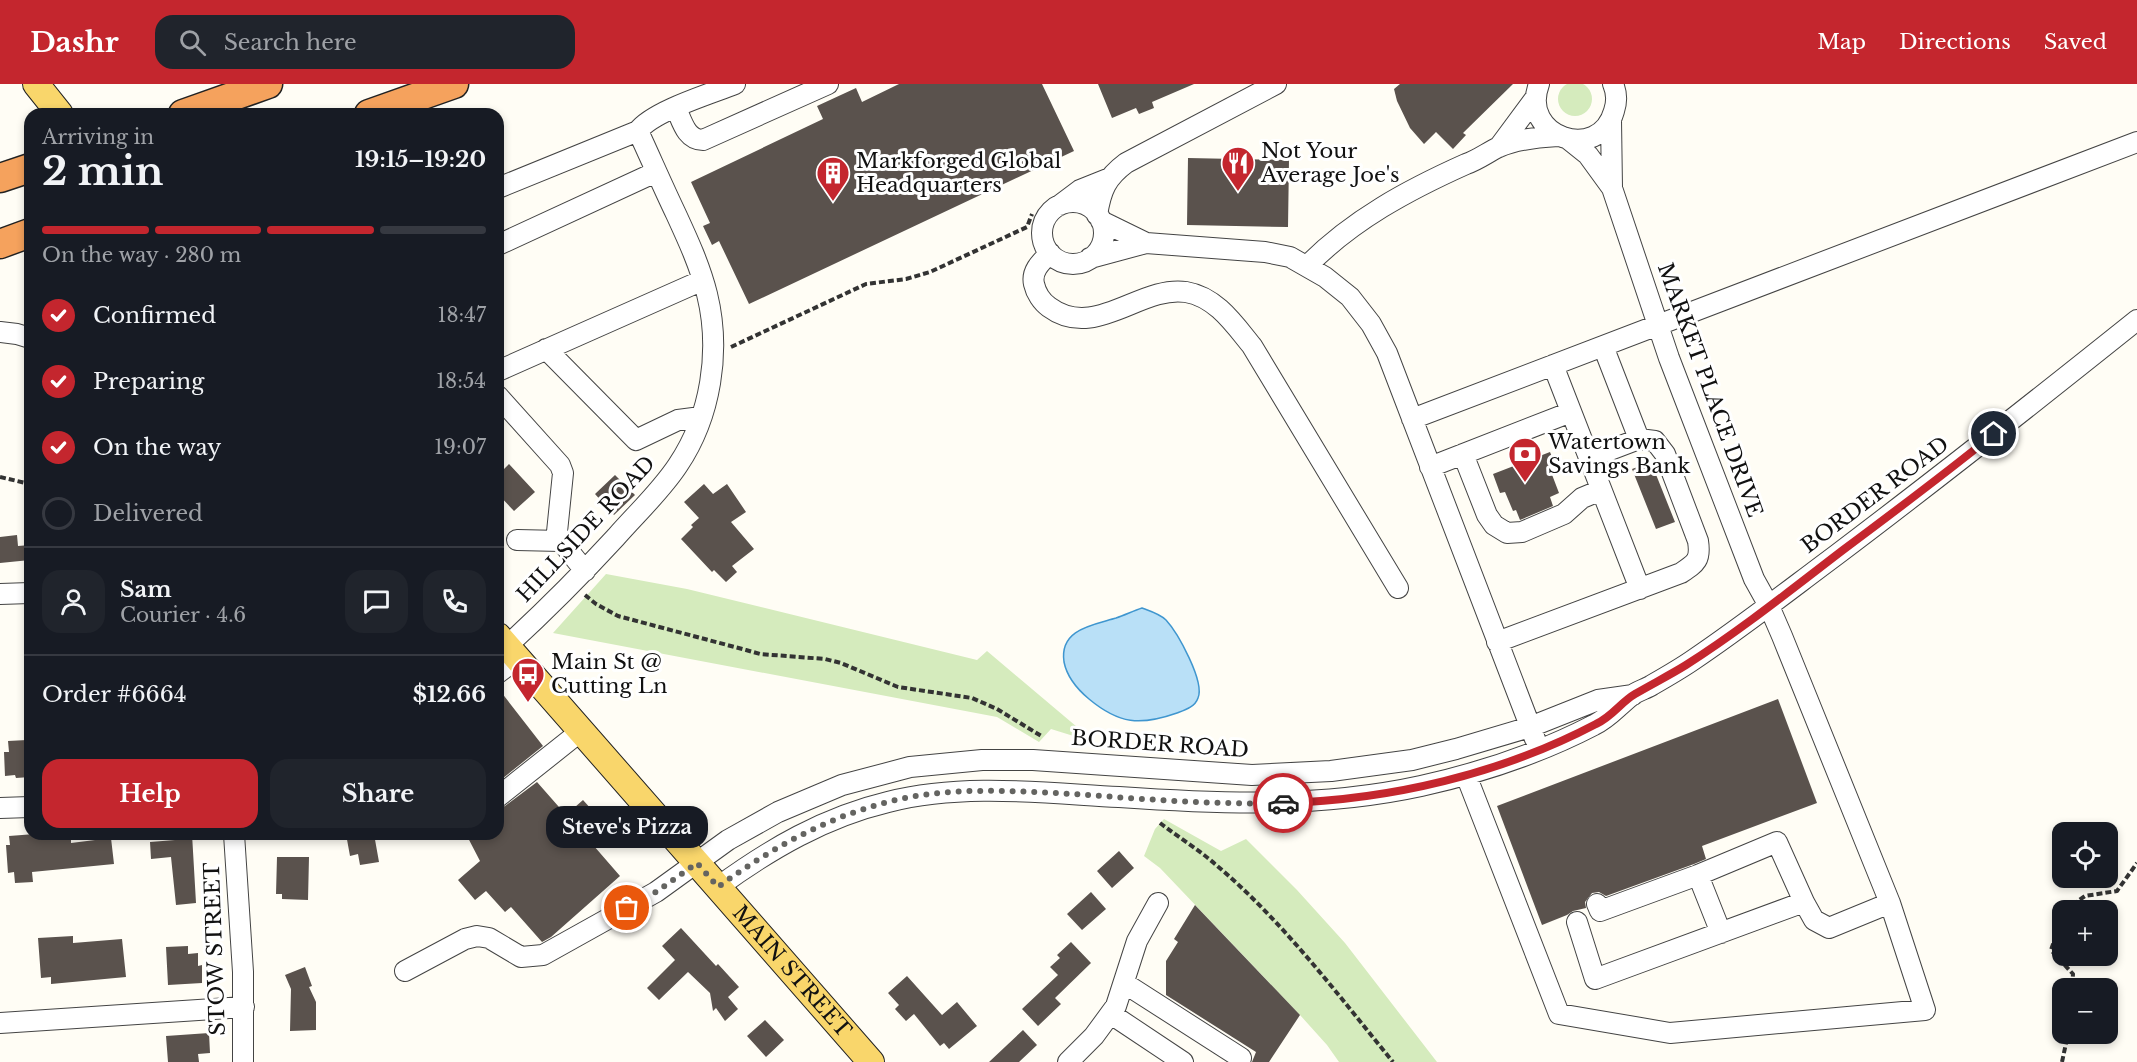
<!DOCTYPE html>
<html lang="en">
<head>
<meta charset="utf-8">
<style>
  body { margin:0; font-family:"Libre Baskerville",serif; background:#20242c; color:#f1f3f6; height:100vh; display:flex; flex-direction:column; font-size:22px; white-space:nowrap }
  * { box-sizing:border-box; margin:0 }
  p { font-size:20px; color:#9ea1a6 }
  .icon { flex:none; width:33px; height:33px; fill:none; stroke:currentColor; stroke-width:2; stroke-linecap:round; stroke-linejoin:round }
  .map { position:relative; flex:1; overflow:hidden }
  .drawer { position:absolute; left:24px; top:24px; width:480px; height:732px; display:flex; flex-direction:column; background:#171b24; border-radius:18px; box-shadow:0 3px 9px #0003 }
  .drawer>* { flex:none }
  .buttons { position:absolute; left:2052px; top:738px; display:grid; gap:12px }
  .buttons a { display:grid; place-items:center; width:66px; height:66px; border-radius:12px; background:#171b24; box-shadow:0 3px 9px #0003; font-size:30px }
  .pin { position:absolute; display:grid; place-items:center; width:51px; height:51px; color:#fff; margin:-26px; border:3px solid #fff; border-radius:50%; box-shadow:0 2px 6px #0007 }
  .courier { position:absolute; display:grid; place-items:center; width:60px; height:60px; margin:-30px; border:4px solid #c4262e; border-radius:50%; background:#fff; color:#222; box-shadow:0 2px 8px #0007 }
  .bubble { position:absolute; height:42px; border-radius:18px; background:#171b24; box-shadow:0 3px 9px #0003; font-size:20px; font-weight:700; line-height:42px; text-align:center }
  .head em { font-style:normal; font-weight:700 }
  .head div { display:flex; flex-direction:column-reverse }
  .head { display:flex; align-items:center; justify-content:space-between; height:102px; padding:0 18px }
  h1 { font-size:39px; font-weight:700; line-height:45px }
  .bar { display:grid; grid-template-columns:repeat(4,1fr); gap:9px 6px; align-content:center; height:72px; padding:0 18px }
  .bar i { height:8px; border-radius:4px; background:#363941 }
  .bar .current { background:#c4262e }
  .bar p { grid-column:span 4 }
  .line { display:flex; align-items:center; gap:15px; padding:0 18px; border-top:2px solid #363941 }
  .line div { flex:1 }
  .round { display:grid; place-items:center; flex:none; width:63px; height:63px; border-radius:18px; background:#20242c }
  ol { padding:0 18px; list-style:none }
  li { display:flex; align-items:center; gap:18px; height:66px }
  li p { margin-inline-start:auto }
  li .icon { padding:6px; border-radius:50%; background:#c4262e; color:#fff; stroke-width:4 }
  li:last-child { color:#9ea1a6 }
  li i { width:33px; height:33px; border:3px solid #363941; border-radius:50% }
  .cta { display:flex; gap:12px; margin-top:auto; padding:12px 18px }
  .cta a { flex:1; height:69px; border-radius:18px; background:#c4262e; color:#fff; font-size:24px; font-weight:700; line-height:69px; text-align:center }
  .cta a+a { background:#20242c; color:#f1f3f6 }
  header { display:flex; align-items:center; gap:36px; box-sizing:border-box; height:84px; padding:0 30px; background:#c4262e; color:#fff }
  header strong { font-size:28px }
  nav { display:flex; gap:33px; margin-inline-start:auto; font-size:21px }
  .search { width:420px; height:54px; background:#20242c; display:flex; align-items:center; gap:15px; box-sizing:border-box; padding:0 21px; border-radius:18px; color:#9ea1a6; font-size:22px }
  .map>svg:first-child { display:block }
  .green { fill:#d5ebbd }
  .water { fill:#b9e0f7; stroke:#3f96cf; stroke-width:1.5 }
  .building { fill:#5a524d }
  .lines { fill:none; stroke-linecap:round; stroke-linejoin:round }
  .minor-casing { stroke:#444; stroke-width:22 }
  .major-casing { stroke:#222; stroke-width:28 }
  .highway-casing { stroke:#222; stroke-width:31 }
  .path { stroke:#333; stroke-width:4; stroke-dasharray:6 3; stroke-linecap:butt }
  .minor { stroke:#fff; stroke-width:20 }
  .major { stroke:#f9d66b; stroke-width:26 }
  .highway { stroke:#f5a25d; stroke-width:28 }
  .done { stroke:#646461; stroke-width:6; stroke-dasharray:0 10.8 }
  .route { stroke:#c4262e; stroke-width:8 }
  .labels { text-anchor:middle; dominant-baseline:central; stroke-width:6; stroke-linejoin:round; paint-order:stroke }
  .poi-label { font-size:21px; fill:#111; stroke:#fff; text-anchor:start }
  .street-label { font-size:21px; fill:#111; stroke:#fff }
</style>
</head>
<body>
<header>
<strong>Dashr</strong>
<div class="search"><svg class="icon" aria-label="search" viewBox="0 0 24 24"><circle cx="10" cy="10" r="6"/><path d="M15 15l6 6"/></svg>Search here</div>
<nav><a>Map</a><a>Directions</a><a>Saved</a></nav>
</header>
<div class="map">
<svg width="2137" height="978" viewBox="0 0 2137 978">
  <rect width="100%" height="100%" fill="#fffdf5"/>
  <path class="green" d="M1558 15a17 17 0 1 1 34 0a17 17 0 1 1-34 0Z
    M606,490L687,505L977,576L987,567L1096,659L1051,645L1039,658L997,633L553,549Z
    M1164,735L1221,767L1246,755L1297,806L1345,859L1437,978H1339L1327,961L1300,931L1160,784L1144,772L1155,745Z"/>
  <path class="water" d="M1142,524C1150,527 1160,530 1166,536C1178,549 1205,598 1198,614C1195,623 1185,626 1177,629C1140,642 1119,640 1089,615C1077,605 1067,593 1064,578C1059,545 1093,541 1116,534C1125,531 1133,527 1142,524Z"/>
  <path class="building" d="M899,0H1042L1074,67L749,220L719,157L712,161L703,142L710,139L691,98L823,35L817,22L856,4L862,18Z
    M1098,0H1194L1152,18L1154,24L1139,30L1136,24L1112,34Z
    M1400,0H1513L1463,49L1466,51L1453,65L1436,48L1424,60L1410,44L1397,17L1394,5Z
    M1188,74L1289,76L1288,143L1187,141Z
    M1550,368L1557,385L1551,388L1559,409L1550,413L1553,422L1520,436L1516,426L1513,427L1505,408L1500,409L1493,390Z
    M1651,378L1675,438L1656,445L1632,385Z
    M509,380L535,408L514,427L498,410V391Z
    M615,391L635,411L614,431L595,410Z
    M704,400L713,410L727,400L746,428L731,438L754,465L732,482L737,488L726,498L714,486L712,488L681,455L693,443L691,441L699,434L684,418Z
    M17,451L18,462L30,461V476L0,479V453Z
    M498,604L543,662L498,698Z
    M1778,615L1817,719L1702,762L1706,775L1694,780L1606,812L1599,808L1592,809L1585,818L1586,824L1573,827L1567,831L1542,841L1497,722Z
    M27,656V661H30V693L16,694L15,691L5,692L4,668H9L8,657Z
    M537,698L566,731L583,716L592,726L596,722L608,736L587,754L620,792L551,853L542,858L511,823L505,828L486,807L475,816L458,796L480,777L466,750H498V725L505,722Z
    M35,750H71V759L111,754L114,780L32,788L33,798L15,799L14,788L8,789L6,761H10L9,752Z
    M175,750H192L196,819L176,821L171,773L151,775L150,758L175,756Z
    M346,750H374L379,778L360,781L358,770L350,772Z
    M1119,767L1134,784L1112,804L1097,787Z
    M277,773H309L308,816L282,815V810H276Z
    M1091,808L1106,825L1082,846L1067,830Z
    M1195,821L1300,931L1269,978H1252L1256,968L1166,911V877L1178,858L1174,855Z
    M681,844L716,882L718,880L739,903L728,913L738,925L725,937L716,924L713,927L710,909L688,888L659,916L647,904L675,876L662,862Z
    M73,852V859L122,855L126,893L51,900V893L41,894L38,854Z
    M1071,858L1091,879L1055,914L1061,920L1038,942L1022,925L1058,891L1050,883L1060,874L1057,871Z
    M188,862V870L198,869V882L202,881V899L168,901L166,863Z
    M305,883L312,902L309,903L316,918V946L290,947L291,905L285,891Z
    M907,892L942,931L957,918L977,942L949,965L944,959L940,962L914,930L906,937L895,925L899,921L888,909Z
    M765,936L784,956L766,973L747,952Z
    M1023,946L1037,961L1019,978H989Z
    M209,949L210,969L198,970L199,978H168L166,952Z"/>
  <g class="lines">
    <defs>
      <path id="minor" d="M1539,0C1519,53 1599,80 1614,27C1617,18 1617,9 1613,0
        M676,24C682,37 686,56 703,56L828,0
        M1568,55L1588,71L1612,104
        M1499,63L1536,13
        M498,104L638,47C653,27 710,10 735,0
        M1042 149a31 31 0 1 1 62 0a31 31 0 1 1-62 0Z
        M1060,121L1080,106L1110,94
        M1097,131C1101,106 1106,94 1126,79L1276,0
        M1101,137L1146,159
        M498,161L656,88
        M1050,169C1041,178 1031,187 1034,200C1036,209 1042,218 1049,223C1095,257 1140,201 1186,208C1216,213 1234,240 1252,262L1398,504
        M1090,174L1146,159L1265,168L1290,173L1325,193L1350,213L1371,240L1387,269L1535,655
        M1307,182C1352,136 1408,106 1466,80C1478,76 1488,68 1499,63C1514,56 1541,53 1558,52
        M0,248L17,250L30,254
        M546,265L636,356L678,336L701,333
        M1553,281L1640,505
        M498,287L703,196
        M498,312L560,381L563,389L557,448L561,457L585,487
        M1412,335L2137,58
        M1463,370L1487,431L1494,441L1507,449L1522,448L1564,430L1582,414L1601,406
        M1589,374L1639,355L1603,262
        M1430,383L1571,328
        M517,456L561,457
        M0,510L30,509
        M1497,558L1681,489C1696,479 1701,476 1698,457L1665,370L1655,357L1639,355
        M507,562C545,527 581,491 616,453C637,429 661,407 678,381C711,332 721,267 707,210C700,182 688,156 676,130C663,103 651,75 638,47
        M498,589L518,574
        M1466,691L1559,930L1670,949L1925,926L1890,819L1782,552L1769,522L1754,495L1669,274L1612,104L1611,36
        M498,713L581,647
        M0,724L30,723
        M234,750L243,888V978
        M718,803C770,765 825,733 888,718C963,699 1043,709 1119,713C1221,720 1320,724 1421,702C1480,689 1540,669 1594,641C1609,634 1618,622 1631,612C1637,607 1646,605 1652,601C1666,593 1680,585 1693,576C1742,543 1788,507 1835,472C1937,395 2037,316 2137,236
        M1597,820L1600,827L1698,791
        M1577,838L1595,895L1804,818L1814,836L1829,844L1890,819
        M1721,849L1698,791L1777,758L1804,818
        M405,887L465,855L477,852L489,854L521,873L543,871L656,808L728,756L778,728L842,701L910,683L982,676H1033L1252,691L1331,687L1412,676L1456,665L1530,643L1598,616L1633,611
        M1124,899L1241,974
        M1111,930L1183,978
        M0,939L244,923
        M1068,978L1094,952L1116,922L1137,857L1158,819"/>
      <g id="major">
        <path d="M36,0L60,30"/>
        <path id="s1" d="M498,552L871,978"/>
      </g>
      <path id="highway" d="M183,30L268,0
        M369,30L454,0
        M0,94L30,84
        M0,160L30,149"/>
    </defs>
    <use href="#minor" class="minor-casing"/>
    <use href="#major" class="major-casing"/>
    <use href="#highway" class="highway-casing"/>
    <path class="path" d="M731,263L866,200L906,195L930,188L1027,143L1032,130
      M0,393L30,400
      M585,511L596,520L618,532L746,566L760,570L825,575L841,579L898,603L972,614L997,625L1043,653
      M1160,739C1178,753 1198,765 1215,780C1281,835 1339,912 1393,978
      M2065,826L2085,812L2117,807L2137,779
      M2062,834L2051,866L2073,890L2072,904
      M2062,978L2068,950"/>
    <use href="#minor" class="minor"/>
    <use href="#major" class="major"/>
    <use href="#highway" class="highway"/>
  </g>
  <g class="lines">
    <path class="done" d="M627,824L656,808L697,779L718,803C770,765 825,734 888,718C948,702 1012,707 1074,710C1143,715 1213,721 1283,719"/>
    <path class="route" d="M1283,719C1390,716 1501,690 1596,640C1612,633 1621,618 1635,610C1652,600 1670,591 1686,581C1741,546 1792,505 1843,466C1894,428 1945,390 1994,350"/>
  </g>
  <defs>
    <symbol id="restaurant-pin" viewBox="-11 -11 22 30"><path d="M0 17L-7.5 6A9.5 9.5 0 1 1 7.5 6Z" fill="#c4262e" stroke="#fff"/><path d="M-5-6h1v4h1v-4h1v4h1v-4h1v5L-1.5 .5V6h-2V.5L-5-1ZM5-6V6H3V1.5H1.5Q1.5-4 5-6Z" fill="#fff"/></symbol>
    <symbol id="building-pin" viewBox="-11 -11 22 30"><path d="M0 17L-7.5 6A9.5 9.5 0 1 1 7.5 6Z" fill="#c4262e" stroke="#fff"/><path d="M-4-6H4V6H1V3H-1V6H-4ZM-2.5-4.3h1.7v1.8h-1.7ZM.8-4.3h1.7v1.8H.8ZM-2.5-1h1.7V.8h-1.7ZM.8-1h1.7V.8H.8Z" fill="#fff"/></symbol>
    <symbol id="bank-pin" viewBox="-11 -11 22 30"><path d="M0 17L-7.5 6A9.5 9.5 0 1 1 7.5 6Z" fill="#c4262e" stroke="#fff"/><path d="M-6-4H6V4H-6ZM0-2.3a2.3 2.3 0 1 0 0 4.6a2.3 2.3 0 1 0 0-4.6Z" fill="#fff"/></symbol>
    <symbol id="bus-pin" viewBox="-11 -11 22 30"><path d="M0 17L-7.5 6A9.5 9.5 0 1 1 7.5 6Z" fill="#c4262e" stroke="#fff"/><path d="M-5-6H5V4H4V6H2V4H-2V6H-4V4H-5ZM-3.5-4V0h7V-4ZM-3.5 1.2v1.5H-2V1.2ZM2 1.2v1.5H3.5V1.2Z" fill="#fff"/></symbol>
  </defs>
  <g fill-rule="evenodd">
    <use href="#restaurant-pin" x="1219" y="60" width="38" height="52"/>
    <use href="#building-pin" x="814" y="70" width="38" height="52"/>
    <use href="#bank-pin" x="1506" y="351" width="38" height="52"/>
    <use href="#bus-pin" x="509" y="571" width="38" height="52"/>
  </g>
  <g class="labels">
    <g class="poi-label">
      <text x="1261" y="67">Not Your<tspan x="1261" dy="24">Average Joe's</tspan></text>
      <text x="856" y="77">Markforged Global<tspan x="856" dy="24">Headquarters</tspan></text>
      <text x="1548" y="358">Watertown<tspan x="1548" dy="24">Savings Bank</tspan></text>
      <text x="551" y="578">Main St @<tspan x="551" dy="24">Cutting Ln</tspan></text>
    </g>
    <g class="street-label">
      <text transform="translate(1710 306) rotate(70)">MARKET PLACE DRIVE</text>
      <text transform="translate(1875 411) rotate(-37)">BORDER ROAD</text>
      <text transform="translate(586 445) rotate(-47)">HILLSIDE ROAD</text>
      <text transform="translate(1160 660) rotate(4)">BORDER ROAD</text>
      <text transform="translate(215 865) rotate(-92)">STOW STREET</text>
      <text stroke="none"><textPath href="#s1" startOffset="446">MAIN STREET</textPath></text>
    </g>
  </g>
</svg>
<div class="buttons">
<a><svg class="icon" aria-label="locate" viewBox="0 0 24 24"><circle cx="12" cy="12" r="6"/><path d="M12 2v4M12 18v4M2 12h4M18 12h4"/></svg></a>
<a>+</a>
<a>−</a>
</div>
<div class="pin" style="left:627px;top:824px;background:#ea580c"><svg class="icon" aria-label="bag" viewBox="0 0 24 24"><path d="M5 8h14l-1 12H6zM9 8a3 3 0 0 1 6 0"/></svg></div>
<div class="pin" style="left:1994px;top:350px;background:#1f2937"><svg class="icon" aria-label="home" viewBox="0 0 24 24"><path d="M3 11l9-7 9 7M6 9v11h12V9"/></svg></div>
<div class="courier" style="left:1283px;top:719px"><svg class="icon" aria-label="car" viewBox="0 0 24 24"><path d="M5 17H2v-5l4-1 3-4h7l3 4 3 1v5h-3M9 17h6M6 11h13"/><circle cx="7" cy="17" r="2"/><circle cx="17" cy="17" r="2"/></svg></div>
<div class="bubble" style="left:546px;top:722px;width:162px">Steve's Pizza</div>
<section class="drawer">
<div class="head"><div><h1>2 min</h1><p>Arriving in</p></div><em>19:15–19:20</em></div>
<div class="bar"><i class="current"></i><i class="current"></i><i class="current"></i><i></i><p>On the way · 280 m</p></div>
<ol>
<li><svg class="icon" aria-label="check" viewBox="0 0 24 24"><path d="M5 12l5 5 9-10"/></svg>Confirmed<p>18:47</p></li>
<li><svg class="icon" aria-label="check" viewBox="0 0 24 24"><path d="M5 12l5 5 9-10"/></svg>Preparing<p>18:54</p></li>
<li><svg class="icon" aria-label="check" viewBox="0 0 24 24"><path d="M5 12l5 5 9-10"/></svg>On the way<p>19:07</p></li>
<li><i></i>Delivered</li>
</ol>
<div class="line" style="height:108px"><a class="round"><svg class="icon" aria-label="person" viewBox="0 0 24 24"><circle cx="12" cy="8" r="4"/><path d="M4 21q1-7 8-7t8 7"/></svg></a><div><b>Sam</b><p>Courier · 4.6</p></div><a class="round"><svg class="icon" aria-label="chat" viewBox="0 0 24 24"><path d="M4 5h16v11H9l-5 4z"/></svg></a><a class="round"><svg class="icon" aria-label="phone" viewBox="0 0 24 24"><path d="M5 4h4l2 5-3 2q2 4 5 5l2-3 5 2v4C11 20 4 13 5 4z"/></svg></a></div>
<div class="line" style="height:78px"><div>Order #6664</div><b>$12.66</b></div>
<div class="cta"><a>Help</a><a>Share</a></div>
</section>
</div>
</body>
</html>
